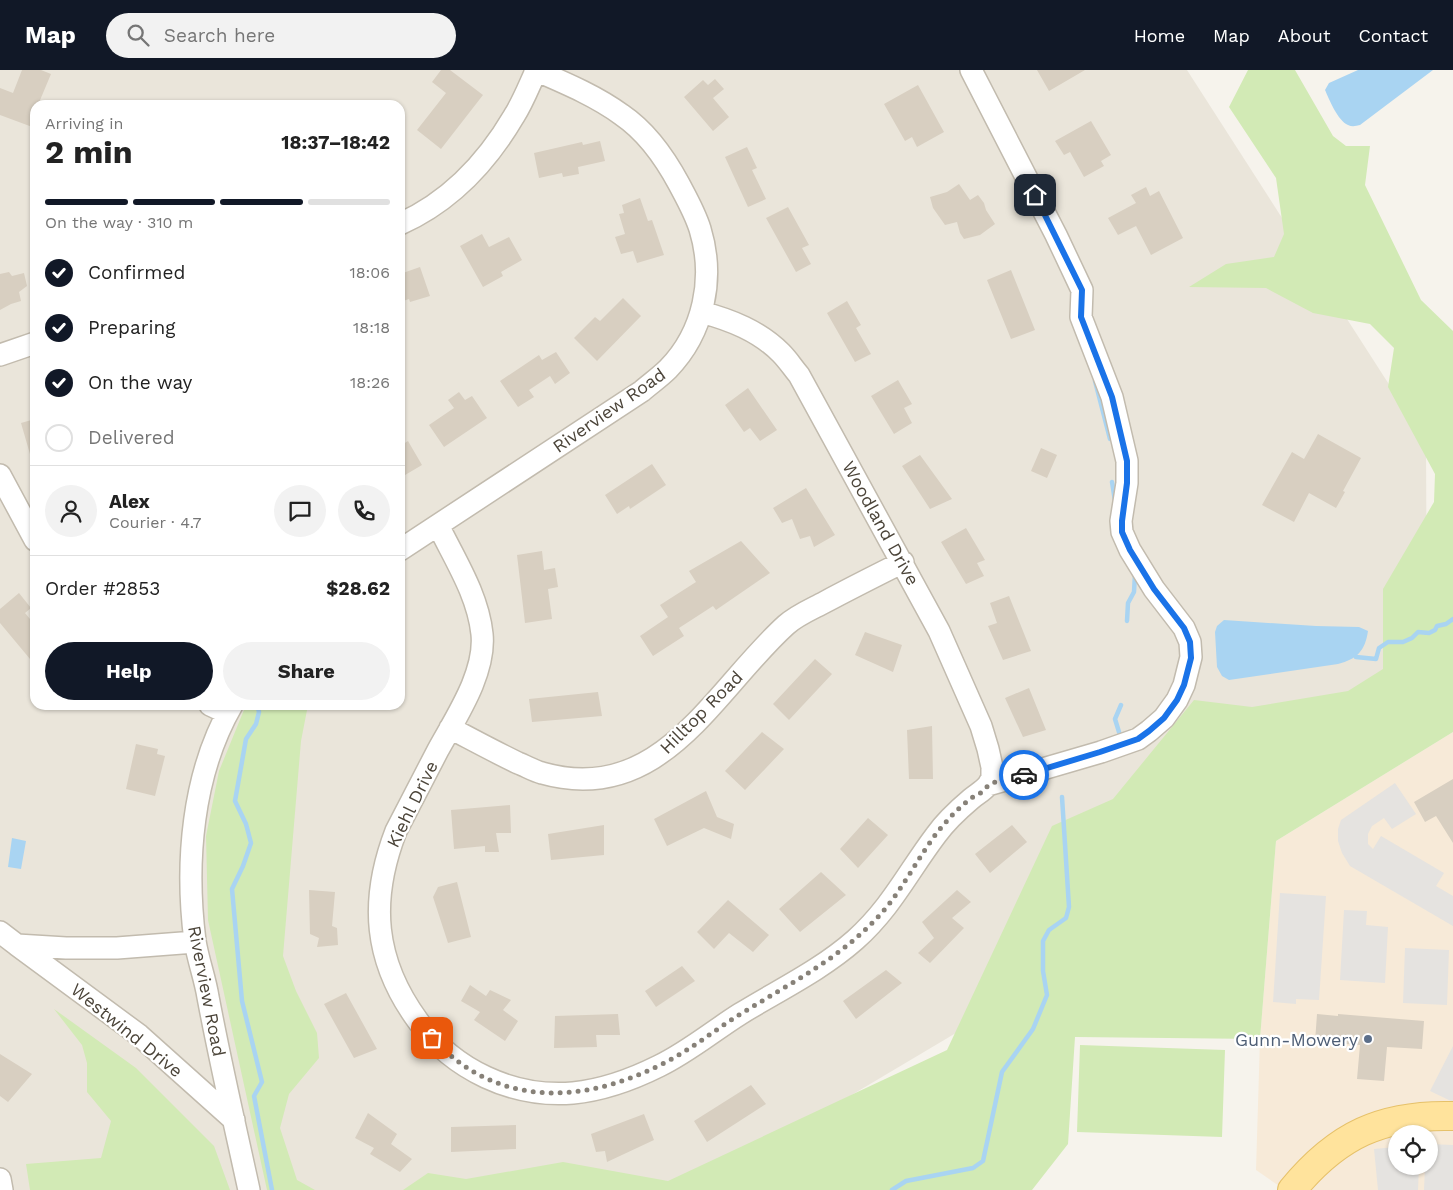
<!DOCTYPE html>
<html lang="en">
<head>
<meta charset="utf-8">
<style>
  body { margin:0; font-family:"Work Sans",sans-serif; background:#f2f2f2; color:#222; height:100vh; display:flex; flex-direction:column; font-size:19px; white-space:nowrap }
  * { box-sizing:border-box; margin:0 }
  p { font-size:16px; color:#767676 }
  .icon { flex:none; width:28px; height:28px; fill:none; stroke:currentColor; stroke-width:2; stroke-linecap:round; stroke-linejoin:round }
  .map { position:relative; flex:1; overflow:hidden }
  .panel { position:absolute; left:30px; top:30px; width:375px; height:610px; display:flex; flex-direction:column; background:#fff; border-radius:15px; box-shadow:0 1px 4px #0004 }
  .panel>* { flex:none }
  .buttons { position:absolute; left:1388px; top:1055px; display:grid; gap:10px }
  .buttons a { display:grid; place-items:center; width:50px; height:50px; border-radius:50%; background:#fff; box-shadow:0 1px 4px #0004; font-size:25px }
  .pin { position:absolute; display:grid; place-items:center; width:42px; height:42px; color:#fff; margin:-21px; border-radius:10px; box-shadow:0 2px 8px #0006 }
  .courier { position:absolute; display:grid; place-items:center; width:50px; height:50px; margin:-25px; border:4px solid #1a73e8; border-radius:50%; background:#fff; color:#222; box-shadow:0 1px 6px #0007 }
  .overview em { font-style:normal; font-weight:700 }
  .overview div { display:flex; flex-direction:column-reverse }
  .overview { display:flex; align-items:center; justify-content:space-between; height:85px; padding:0 15px }
  h1 { font-size:32px; font-weight:700; line-height:38px }
  .bar { display:grid; grid-template-columns:repeat(4,1fr); gap:8px 5px; align-content:center; height:60px; padding:0 15px }
  .bar i { height:6px; border-radius:4px; background:#e0e0e0 }
  .bar .active { background:#111827 }
  .bar p { grid-column:span 4 }
  .line { display:flex; align-items:center; gap:12px; padding:0 15px; border-top:1px solid #e0e0e0 }
  .line div { flex:1 }
  .round { display:grid; place-items:center; flex:none; width:52px; height:52px; border-radius:26px; background:#f2f2f2 }
  ol { padding:0 15px; list-style:none }
  li { display:flex; align-items:center; gap:15px; height:55px }
  li p { margin-inline-start:auto }
  li .icon { padding:5px; border-radius:50%; background:#111827; color:#fff; stroke-width:4 }
  li:last-child { color:#767676 }
  li i { width:28px; height:28px; border:2px solid #e0e0e0; border-radius:50% }
  .cta { display:flex; gap:10px; margin-top:auto; padding:10px 15px }
  .cta a { flex:1; height:58px; border-radius:30px; background:#111827; color:#fff; font-size:20px; font-weight:700; line-height:58px; text-align:center }
  .cta a+a { background:#f2f2f2; color:#222 }
  header { display:flex; align-items:center; gap:30px; box-sizing:border-box; height:70px; padding:0 25px; background:#111827; color:#fff }
  header strong { font-size:24px }
  nav { display:flex; gap:28px; margin-inline-start:auto; font-size:18px }
  .search { width:350px; height:45px; background:#f2f2f2; display:flex; align-items:center; gap:12px; box-sizing:border-box; padding:0 18px; border-radius:28px; color:#767676; font-size:19px }
  .map>svg:first-child { display:block }
  .residential { fill:#eae5da; fill-rule:evenodd }
  .commercial { fill:#f7ead8; fill-rule:evenodd }
  .green { fill:#d2eab5 }
  .parking { fill:#e5e3e0 }
  .water { fill:#a9d4f2 }
  .lines { fill:none; stroke-linecap:round; stroke-linejoin:round }
  .stream { stroke:#a9d4f2; stroke-width:4.5 }
  .building { fill:#d8cfc1 }
  .minor-casing { stroke:#c2bbae; stroke-width:24 }
  .major-casing { stroke:#e6c16a; stroke-width:30 }
  .minor { stroke:#fff; stroke-width:21 }
  .major { stroke:#ffe39c; stroke-width:28 }
  .done { stroke:#878178; stroke-width:5; stroke-dasharray:0 9 }
  .route { stroke:#1a73e8; stroke-width:6 }
  .service-dot { fill:#5c6f8a; stroke:#fff; stroke-width:2 }
  .labels { text-anchor:middle; dominant-baseline:central; stroke-width:4.5; stroke-linejoin:round; paint-order:stroke }
  .street-label { font-size:18px; fill:#4b4439; stroke:#fff }
  .service-label { font-size:18px; fill:#4e5e75; stroke:#fff; text-anchor:end }
</style>
</head>
<body>
<header>
<strong>Map</strong>
<div class="search"><svg class="icon" aria-label="search" viewBox="0 0 24 24"><circle cx="10" cy="10" r="6"/><path d="M15 15l6 6"/></svg>Search here</div>
<nav><a>Home</a><a>Map</a><a>About</a><a>Contact</a></nav>
</header>
<div class="map">
<svg width="1453" height="1120" viewBox="0 0 1453 1120">
  <rect width="100%" height="100%" fill="#f6f3ec"/>
  <path class="residential" d="M0,0H1187L1426,372L1427,591L966,957L692,1120H0ZM35,35H400V635H35Z"/>
  <path class="commercial" d="M1453,662V1120H1285L1256,1100L1260,969L1276,771ZM1396,1064H1429V1096H1396Z"/>
  <path class="green" d="M1248,0H1295L1333,66L1346,76H1370L1365,115L1421,230L1453,261V662L1276,771L1260,969L1075,967L1068,1074L1032,1120H403L428,1103L466,1109L563,1092L668,1111L947,980L1052,756L1113,729L1194,630L1252,637L1348,621L1383,599V519L1434,432L1435,404L1388,317L1394,278L1370,254L1313,243L1266,218L1189,217L1226,194L1274,187L1284,164L1276,108L1229,37Z
    M246,635H308L301,671L283,886L296,921L317,963L319,988L289,1024L280,1058L297,1110L315,1120H267L208,850L206,766L219,701Z
    M54,939L136,998L214,1076L230,1120H30L26,1094L101,1088L111,1051L87,1022V993L82,975Z
    M1080,975L1225,980L1222,1067L1077,1062Z"/>
  <path class="parking" d="M1395,713L1416,744L1392,759L1384,748L1372,756L1368,764V774L1373,779L1381,766L1444,803L1436,816L1453,826V856L1350,796L1342,783L1338,771V759L1341,750Z
    M1280,823L1326,826L1319,930L1296,929V934L1273,932Z
    M1344,840L1367,841L1366,855L1388,857L1385,913L1340,910Z
    M1405,878L1449,880L1447,935L1403,933Z
    M1453,976V1032L1430,1021Z
    M1429,1074L1453,1075V1120H1424L1425,1096H1429Z
    M1396,1077V1096H1419L1418,1120H1378L1374,1079Z"/>
  <path class="water" d="M1358,0H1433L1360,55C1356,56 1352,57 1348,55C1338,51 1329,29 1325,20L1329,13Z
    M1224,550L1316,556L1359,557L1368,561C1365,581 1357,589 1338,594L1229,610L1222,606L1217,597L1215,562L1217,556Z
    M12,768L26,771L21,799L8,797Z"/>
  <g class="lines">
    <path class="stream" d="M1095,311L1110,369
      M1112,412L1115,431
      M1127,551L1128,533L1134,522L1135,504
      M1356,587L1376,589L1379,578L1388,572H1403L1412,568L1418,562L1429,563L1435,560L1437,556L1446,554L1453,549
      M257,635L259,642L256,654L246,669L235,731L246,754L251,773L243,796L232,819L242,931L262,1012L254,1026L272,1120
      M1119,662L1115,649L1121,635
      M892,1120L906,1111L973,1098L983,1091L1002,1002L1033,959L1047,925L1043,901V871L1049,860L1066,848L1069,837L1062,727"/>
  </g>
  <path class="building" d="M22,0H41L51,4L38,35H35V58L0,45V18L13,23Z
    M441,0H450L483,25L441,79L417,60L446,23L432,12Z
    M1037,0H1085L1049,21Z
    M715,9L724,19L713,28L729,47L713,61L684,27L703,10L708,15Z
    M918,15L944,62L917,77L912,67L905,71L884,34Z
    M1091,51L1111,85L1101,91L1104,96L1084,107L1070,82L1064,85L1055,71Z
    M600,71L605,91L578,97L579,104L563,107L562,103L539,108L534,83L582,72L583,75Z
    M747,77L757,98L752,100L766,129L748,137L725,87Z
    M959,114L970,130L978,125L984,133L986,140L995,154L980,165L964,169L960,163L957,152L945,155L933,138L930,127L947,122Z
    M1146,117L1150,126L1159,121L1183,168L1151,185L1136,156L1118,165L1108,148L1136,133L1131,125Z
    M640,128L648,151L652,150L664,185L637,193L633,181L621,184L615,167L625,164L619,144L624,143L622,135Z
    M788,137L809,175L802,178L811,194L796,202L766,148Z
    M482,164L489,177L509,167L522,190L501,202L503,206L483,217L460,176Z
    M420,197L430,226L410,232L409,229L400,232V204Z
    M1011,200L1035,260L1011,269L987,210Z
    M9,202L12,206L24,203L27,216L19,222L21,231L11,234L0,240V204Z
    M623,228L641,246L597,291L574,268L595,247L600,251Z
    M847,231L861,255L856,258L871,284L855,292L827,243Z
    M556,282L570,303L555,314L550,306L529,320L534,327L518,337L500,311L539,285L542,290Z
    M898,310L912,334L904,338L912,353L894,364L871,326Z
    M748,318L777,360L760,371L750,358L744,362L725,335Z
    M459,322L465,330L472,326L487,348L444,377L429,355L454,338L448,330Z
    M35,349V391H32L21,353Z
    M1318,364L1361,388L1343,421L1345,422L1336,438L1309,423L1294,452L1262,435L1292,382L1304,389Z
    M408,371L422,395L400,408V376Z
    M1041,378L1057,385L1047,408L1031,401Z
    M920,385L952,429L930,439L902,396Z
    M652,394L666,415L630,439L629,436L617,444L605,425Z
    M806,418L835,465L814,477L810,466L800,469L792,449L782,453L773,438Z
    M966,458L985,490L977,493L984,506L966,514L941,472Z
    M741,471L770,503L716,540L713,536L679,558L684,566L653,586L640,566L668,547L660,535L696,512L689,501Z
    M542,481L544,500L555,498L558,517L548,519L552,549L525,553L517,485Z
    M19,523L31,538L25,543L35,555V595L0,553V539Z
    M1009,526L1031,581L1003,590L988,556L997,553L990,533Z
    M865,562L902,575L893,602L855,585Z
    M815,589L832,604L789,650L773,634Z
    M1029,618L1046,660L1023,667L1005,628Z
    M598,622L602,646L532,652L529,629Z
    M932,656L933,709H909L907,660Z
    M762,662L784,679L745,720L725,701Z
    M136,674L158,679L157,684L165,686L155,726L126,719Z
    M1453,709V773L1436,746L1425,752L1414,732Z
    M706,721L717,747L734,754L731,769L704,758L667,776L654,749Z
    M510,735L511,763H496L499,782H485V776L454,779L451,740Z
    M868,748L888,765L858,798L840,779Z
    M604,755V785L551,790L548,764Z
    M1012,755L1027,772L990,803L975,784Z
    M821,802L846,825L800,862L779,839Z
    M457,812L471,867L448,873L433,827L438,817Z
    M309,820L335,822L332,856L337,858L338,875L317,877L319,868L310,864Z
    M957,820L971,832L952,848L964,858L930,893L918,883L934,868L922,852Z
    M728,830L769,865L753,882L729,863L714,879L697,862Z
    M682,896L695,911L656,937L645,921Z
    M886,900L902,913L856,949L843,931Z
    M470,915L486,926L490,920L511,930L503,940L518,951L505,971L474,950L480,942L461,931Z
    M346,923L377,979L354,988L324,934Z
    M618,944L620,965H596L597,977L554,978L555,946Z
    M1317,944L1338,946V944L1424,951L1422,979L1387,977L1384,1011L1357,1009L1360,975L1315,972Z
    M0,984L32,1004L8,1032L0,1026Z
    M751,1015L766,1034L707,1072L694,1051Z
    M368,1043L397,1064L391,1074L412,1089L400,1102L370,1084L374,1078L355,1068Z
    M644,1044L654,1070L607,1092L605,1081L596,1082L591,1064Z
    M516,1055V1079L451,1082V1057Z"/>
  <g class="lines">
    <defs>
      <path id="minor" d="M400,154C449,132 487,92 514,46C523,32 529,16 536,1
        M701,242C731,250 759,261 781,283C788,290 793,298 799,305L939,561L981,656L988,679L992,697V708L988,715
        M0,285L35,273
        M0,405L35,470
        M438,455C455,490 478,525 482,564C486,603 456,647 438,680C424,707 410,734 396,761C369,831 374,891 418,951C453,1000 513,1028 573,1023C603,1020 633,1009 659,996C688,982 713,961 740,944C779,920 821,900 855,870C891,838 908,802 936,765C946,751 958,740 971,729C977,724 983,721 988,715L1101,682L1138,669L1149,661L1164,648L1177,630L1184,615L1191,587L1190,572L1184,558L1154,519L1130,480L1122,462L1121,451L1127,413V391L1112,327L1081,247L1082,220L1056,165L971,0
        M400,480L642,321C650,314 660,307 668,299C704,262 715,208 700,159C695,143 687,129 679,114C665,88 647,62 622,45C596,26 565,13 535,0
        M210,635L227,643
        M232,635C192,704 185,793 195,871C198,890 205,908 208,927C220,991 235,1056 249,1120
        M450,658C473,670 495,682 518,693C526,696 534,701 542,703C661,737 713,621 786,555C797,545 812,539 825,532C851,518 877,505 903,492
        M0,862L17,875L66,878H117L195,872
        M17,875L139,965L234,1050
        M0,1109L2,1120"/>
      <path id="major" d="M1292,1120C1337,1065 1382,1044 1453,1046"/>
    </defs>
    <use href="#minor" class="minor-casing"/>
    <use href="#major" class="major-casing"/>
    <use href="#minor" class="minor"/>
    <use href="#major" class="major"/>
  </g>
  <g class="lines">
    <path class="done" d="M432,968C496,1037 580,1035 660,995C688,982 713,961 739,945C787,915 836,891 875,850C900,825 915,792 936,764C947,750 959,737 973,727C976,725 980,724 983,721C985,720 986,717 988,716C995,710 1015,707 1024,705"/>
    <path class="route" d="M1024,705L1100,682L1138,669L1149,661L1164,648L1177,630L1184,615L1191,588L1190,572L1184,558L1154,519L1130,480L1122,462V451L1127,413V391L1112,327L1081,247L1082,220L1035,125"/>
  </g>
  <circle class="service-dot" cx="1368" cy="969" r="5"/>
  <g class="labels">
    <g class="street-label">
      <text transform="translate(609 340) rotate(-35)">Riverview Road</text>
      <text transform="translate(881 453) rotate(61)">Woodland Drive</text>
      <text transform="translate(701 642) rotate(-45)">Hilltop Road</text>
      <text transform="translate(412 734) rotate(-64)">Kiehl Drive</text>
      <text transform="translate(207 921) rotate(79)">Riverview Road</text>
      <text transform="translate(127 960) rotate(39)">Westwind Drive</text>
    </g>
    <g class="service-label">
      <text x="1358" y="969">Gunn-Mowery</text>
    </g>
  </g>
</svg>
<div class="buttons">
<a><svg class="icon" aria-label="locate" viewBox="0 0 24 24"><circle cx="12" cy="12" r="6"/><path d="M12 2v4M12 18v4M2 12h4M18 12h4"/></svg></a>
</div>
<div class="pin" style="left:432px;top:968px;background:#ea580c"><svg class="icon" aria-label="bag" viewBox="0 0 24 24"><path d="M5 8h14l-1 12H6zM9 8a3 3 0 0 1 6 0"/></svg></div>
<div class="pin" style="left:1035px;top:125px;background:#1f2937"><svg class="icon" aria-label="home" viewBox="0 0 24 24"><path d="M3 11l9-7 9 7M6 9v11h12V9"/></svg></div>
<div class="courier" style="left:1024px;top:705px"><svg class="icon" aria-label="car" viewBox="0 0 24 24"><path d="M5 17H2v-5l4-1 3-4h7l3 4 3 1v5h-3M9 17h6M6 11h13"/><circle cx="7" cy="17" r="2"/><circle cx="17" cy="17" r="2"/></svg></div>
<section class="panel">
<div class="overview"><div><h1>2 min</h1><p>Arriving in</p></div><em>18:37–18:42</em></div>
<div class="bar"><i class="active"></i><i class="active"></i><i class="active"></i><i></i><p>On the way · 310 m</p></div>
<ol>
<li><svg class="icon" aria-label="check" viewBox="0 0 24 24"><path d="M5 12l5 5 9-10"/></svg>Confirmed<p>18:06</p></li>
<li><svg class="icon" aria-label="check" viewBox="0 0 24 24"><path d="M5 12l5 5 9-10"/></svg>Preparing<p>18:18</p></li>
<li><svg class="icon" aria-label="check" viewBox="0 0 24 24"><path d="M5 12l5 5 9-10"/></svg>On the way<p>18:26</p></li>
<li><i></i>Delivered</li>
</ol>
<div class="line" style="height:90px"><a class="round"><svg class="icon" aria-label="person" viewBox="0 0 24 24"><circle cx="12" cy="8" r="4"/><path d="M4 21q1-7 8-7t8 7"/></svg></a><div><b>Alex</b><p>Courier · 4.7</p></div><a class="round"><svg class="icon" aria-label="chat" viewBox="0 0 24 24"><path d="M4 5h16v11H9l-5 4z"/></svg></a><a class="round"><svg class="icon" aria-label="phone" viewBox="0 0 24 24"><path d="M5 4h4l2 5-3 2q2 4 5 5l2-3 5 2v4C11 20 4 13 5 4z"/></svg></a></div>
<div class="line" style="height:65px"><div>Order #2853</div><b>$28.62</b></div>
<div class="cta"><a>Help</a><a>Share</a></div>
</section>
</div>
</body>
</html>
